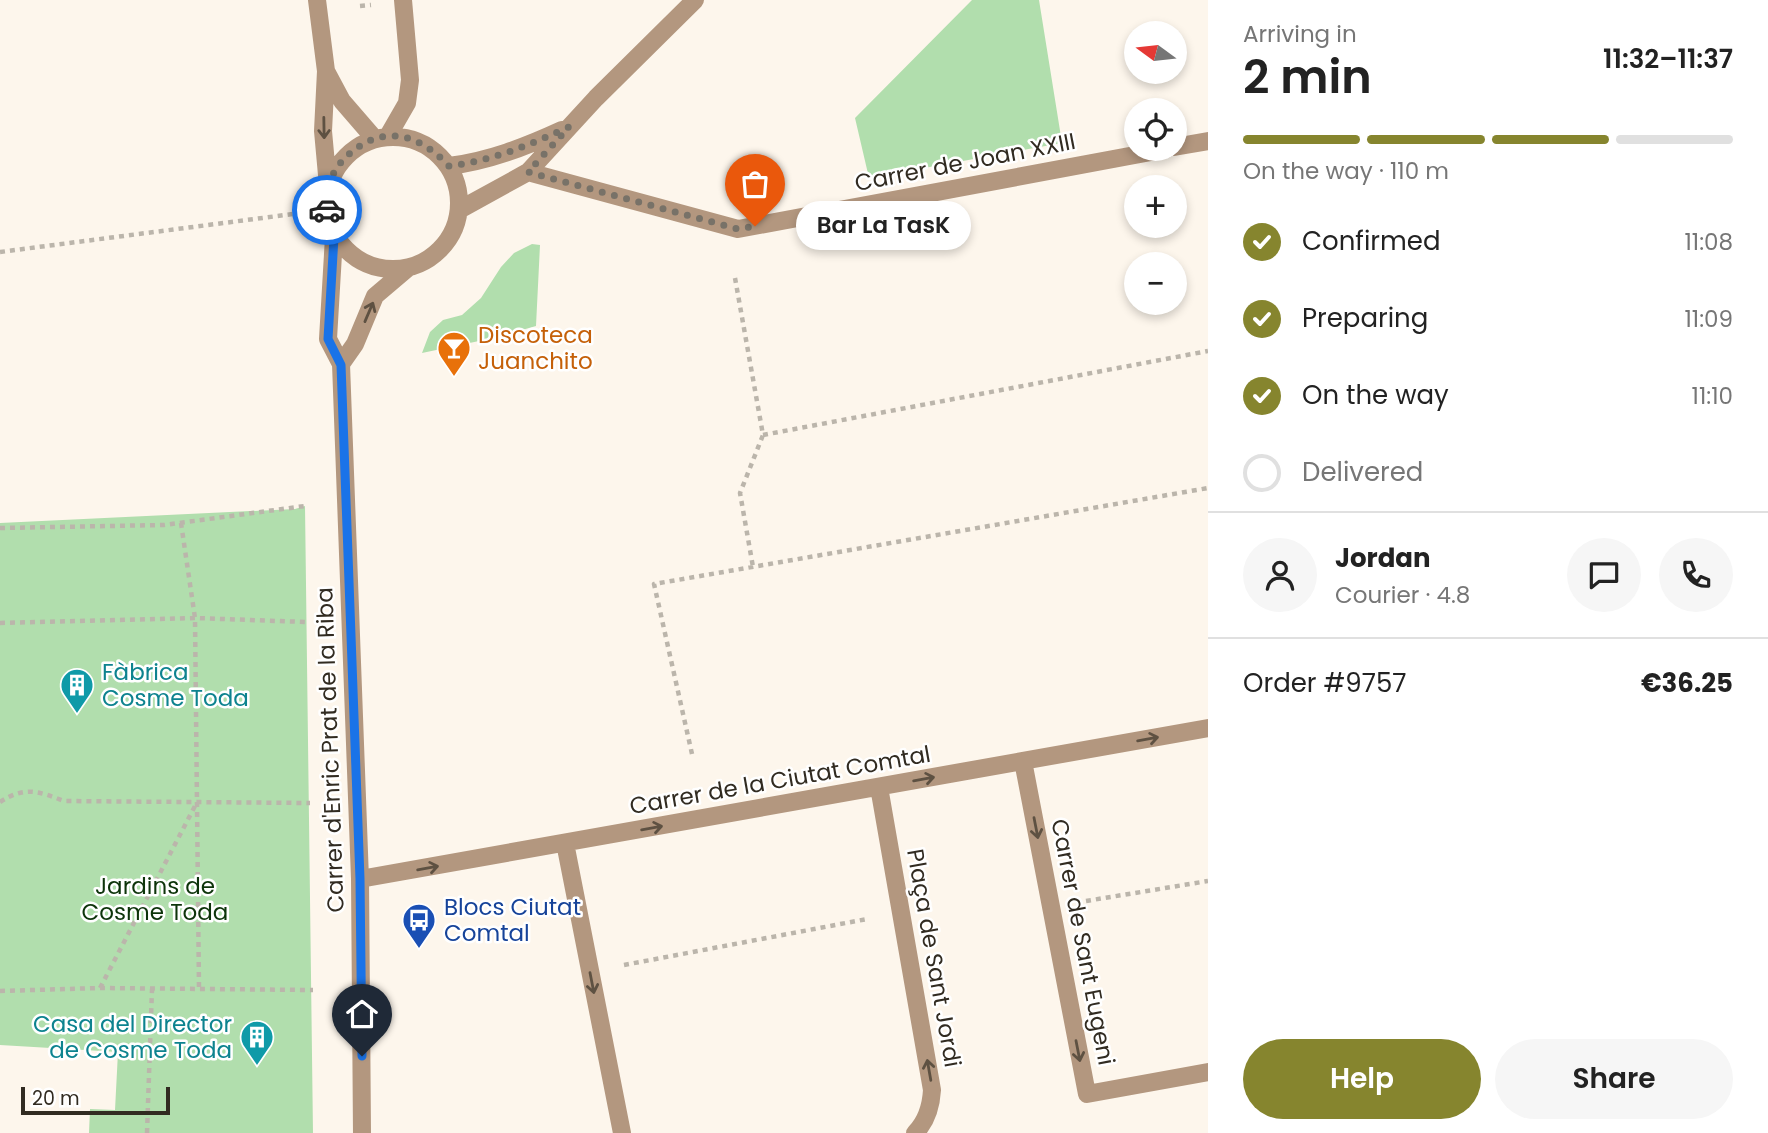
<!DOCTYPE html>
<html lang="en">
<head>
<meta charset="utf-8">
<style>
  body { margin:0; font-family:Poppins,sans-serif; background:#f6f6f6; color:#222; height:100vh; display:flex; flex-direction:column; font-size:26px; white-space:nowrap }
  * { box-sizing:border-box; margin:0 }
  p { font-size:23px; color:#767676 }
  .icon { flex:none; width:38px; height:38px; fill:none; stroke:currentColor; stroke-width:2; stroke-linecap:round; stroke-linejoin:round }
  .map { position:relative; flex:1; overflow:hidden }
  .panel { display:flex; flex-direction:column; background:#fff; width:560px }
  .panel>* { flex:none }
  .needle { width:46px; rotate:285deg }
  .tools { position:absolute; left:1124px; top:21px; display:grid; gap:14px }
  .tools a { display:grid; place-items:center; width:63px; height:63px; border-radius:50%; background:#fff; box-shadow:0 4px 10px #0003; font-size:35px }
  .scale { position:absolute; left:21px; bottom:18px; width:149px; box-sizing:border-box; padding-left:7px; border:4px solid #312b21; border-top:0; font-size:19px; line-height:24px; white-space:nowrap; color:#312b21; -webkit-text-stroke:5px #fff; paint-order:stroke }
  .pin { position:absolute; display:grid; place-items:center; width:60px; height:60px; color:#fff; margin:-72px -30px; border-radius:50% 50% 50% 0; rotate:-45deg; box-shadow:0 0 7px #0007 }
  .pin .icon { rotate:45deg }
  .courier { position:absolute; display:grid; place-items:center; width:70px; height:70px; margin:-35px; border:5px solid #1a73e8; border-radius:50%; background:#fff; color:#222; box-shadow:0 2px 9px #0007 }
  .bubble { position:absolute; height:49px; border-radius:24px; background:#fff; box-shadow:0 4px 10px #0003; font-size:23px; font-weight:600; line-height:49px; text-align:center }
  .summary em { font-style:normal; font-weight:600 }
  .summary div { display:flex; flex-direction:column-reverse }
  .summary { display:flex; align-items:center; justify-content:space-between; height:119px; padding:0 35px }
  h1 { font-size:46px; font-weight:600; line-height:52px }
  .bar { display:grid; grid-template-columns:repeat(4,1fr); gap:10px 7px; align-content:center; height:84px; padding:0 35px }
  .bar i { height:9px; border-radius:5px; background:#e0e0e0 }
  .bar .active { background:#86852e }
  .bar p { grid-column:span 4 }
  .line { display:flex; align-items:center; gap:18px; padding:0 35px; border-top:2px solid #e0e0e0 }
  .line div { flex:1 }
  .round { display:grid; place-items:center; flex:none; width:74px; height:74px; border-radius:37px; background:#f6f6f6 }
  ol { padding:0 35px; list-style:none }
  li { display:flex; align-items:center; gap:21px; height:77px }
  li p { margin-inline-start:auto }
  li .icon { padding:7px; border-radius:50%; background:#86852e; color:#fff; stroke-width:4 }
  li:last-child { color:#767676 }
  li i { width:38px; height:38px; border:4px solid #e0e0e0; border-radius:50% }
  .button { display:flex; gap:14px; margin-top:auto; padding:14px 35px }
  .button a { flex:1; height:80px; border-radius:42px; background:#86852e; color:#fff; font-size:28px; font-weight:600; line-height:80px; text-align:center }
  .button a+a { background:#f6f6f6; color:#222 }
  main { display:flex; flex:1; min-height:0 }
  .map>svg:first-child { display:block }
  .green { fill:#b1dead }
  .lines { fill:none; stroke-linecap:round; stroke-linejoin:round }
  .path { stroke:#bbb5ab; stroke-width:4.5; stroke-dasharray:5 5; stroke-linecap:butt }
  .minor { stroke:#b3977f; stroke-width:18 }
  .oneway { stroke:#5e5142 }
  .done { stroke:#787268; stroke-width:7; stroke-dasharray:0 12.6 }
  .route { stroke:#1a73e8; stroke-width:9 }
  .labels { text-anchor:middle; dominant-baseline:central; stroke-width:5; stroke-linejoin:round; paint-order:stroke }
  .street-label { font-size:23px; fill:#312b21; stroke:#fff }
  .food-label { font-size:23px; fill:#c56008; stroke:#fff; text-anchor:start }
  .culture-label { font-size:23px; fill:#0d838f; stroke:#fff; text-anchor:start }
  .park-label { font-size:23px; fill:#0d340a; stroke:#fff }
  .transit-label { font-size:23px; fill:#164399; stroke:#fff; text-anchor:start }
</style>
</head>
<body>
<main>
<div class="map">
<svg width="1208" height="1133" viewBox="0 0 1208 1133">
  <rect width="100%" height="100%" fill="#fdf6ec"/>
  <path class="green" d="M972,0H1039L1062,143L869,178L855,118Z
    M532,244L540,245L536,326L498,337L422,353L430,332L443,320L462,315L481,298L501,267L514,253Z
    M305,506L313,1133H89L90,1109L115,1110L118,1052L0,1045V523L295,509Z"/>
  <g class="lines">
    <path class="path" d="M360,6L371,5
      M0,252L293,214
      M735,278L763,435L740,493L753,567
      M763,435L1208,351
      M181,523L195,618L199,989
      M0,528L164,525L305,506
      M0,623L195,618L306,622
      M692,754L654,584L1208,488
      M0,802C25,786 38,791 64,801L310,803
      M1086,901L1208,881
      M624,965L867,919
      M100,988L195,806
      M0,991L100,988L313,990
      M147,1133L152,989"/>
    <path class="minor" d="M317,0L326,71L323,131L328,186
      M326,71L342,101L374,138
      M388,136L407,103L410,80L403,0
      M327 203a66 66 0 1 1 132 0a66 66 0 1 1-132 0Z
      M1174,147L1208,141
      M449,166C489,161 525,147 562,130
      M528,172L738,229L1167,149
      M459,210L528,172L596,98L695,0
      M334,237L328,339L341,364L360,879L362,1133
      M341,364L355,344L375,296L408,268
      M1023,761L1087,1094L1208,1072
      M879,787L932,1090C931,1107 927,1121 915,1133
      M565,843L622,1133
      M360,879L1208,728"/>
  </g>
  <defs><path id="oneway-shaft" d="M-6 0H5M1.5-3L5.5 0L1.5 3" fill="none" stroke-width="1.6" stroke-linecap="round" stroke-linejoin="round" transform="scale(1.75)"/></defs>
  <g class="oneway">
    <use href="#oneway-shaft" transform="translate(324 128) rotate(89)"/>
    <use href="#oneway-shaft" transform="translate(369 312) rotate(-67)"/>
    <use href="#oneway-shaft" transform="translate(1148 739) rotate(-10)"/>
    <use href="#oneway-shaft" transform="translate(924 779) rotate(-10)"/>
    <use href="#oneway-shaft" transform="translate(652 828) rotate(-10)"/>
    <use href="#oneway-shaft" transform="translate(1036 828) rotate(79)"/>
    <use href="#oneway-shaft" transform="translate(428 868) rotate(-10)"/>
    <use href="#oneway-shaft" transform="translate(592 983) rotate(79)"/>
    <use href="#oneway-shaft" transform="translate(1078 1051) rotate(79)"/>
    <use href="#oneway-shaft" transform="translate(929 1070) rotate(-100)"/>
  </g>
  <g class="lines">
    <path class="done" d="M327,210C327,203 327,195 328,188C331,175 339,163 348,155C384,123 419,134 449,166C492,161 529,145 569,127L528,172L738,229L755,226"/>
    <path class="route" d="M327,210L334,237L328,339L341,365L360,879L362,1056"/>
  </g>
  <defs>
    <symbol id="bar-pin" viewBox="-11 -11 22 30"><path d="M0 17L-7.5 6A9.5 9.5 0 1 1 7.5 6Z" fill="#e8710a" stroke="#fff"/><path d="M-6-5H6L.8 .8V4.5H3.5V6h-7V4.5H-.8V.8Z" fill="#fff"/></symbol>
    <symbol id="building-pin" viewBox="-11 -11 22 30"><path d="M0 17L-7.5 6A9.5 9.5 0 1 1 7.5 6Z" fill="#0f9aa8" stroke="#fff"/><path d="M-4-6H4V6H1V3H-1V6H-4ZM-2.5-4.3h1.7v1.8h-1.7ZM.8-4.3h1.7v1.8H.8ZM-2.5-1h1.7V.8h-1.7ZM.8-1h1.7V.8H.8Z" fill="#fff"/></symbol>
    <symbol id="bus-pin" viewBox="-11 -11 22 30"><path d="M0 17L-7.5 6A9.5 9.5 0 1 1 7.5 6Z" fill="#1a4fb4" stroke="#fff"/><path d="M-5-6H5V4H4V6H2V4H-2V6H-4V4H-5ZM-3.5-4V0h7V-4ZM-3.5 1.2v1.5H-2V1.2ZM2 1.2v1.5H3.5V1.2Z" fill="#fff"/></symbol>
  </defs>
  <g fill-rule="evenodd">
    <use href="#bar-pin" x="435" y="329" width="38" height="52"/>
    <use href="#building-pin" x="58" y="666" width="38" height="52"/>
    <use href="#bus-pin" x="400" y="901" width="38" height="52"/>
    <use href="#building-pin" x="238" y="1018" width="38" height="52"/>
  </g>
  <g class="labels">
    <g class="street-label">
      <text transform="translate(965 162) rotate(-11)">Carrer de Joan XXIII</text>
      <text transform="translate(330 750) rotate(-92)">Carrer d'Enric Prat de la Riba</text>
      <text transform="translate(780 780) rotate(-10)">Carrer de la Ciutat Comtal</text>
      <text transform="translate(1083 942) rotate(79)">Carrer de Sant Eugeni</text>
      <text transform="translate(934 958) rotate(80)">Plaça de Sant Jordi</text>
    </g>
    <g class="food-label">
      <text x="478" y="335">Discoteca<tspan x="478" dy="26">Juanchito</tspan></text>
    </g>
    <g class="culture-label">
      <text x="102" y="672">Fàbrica<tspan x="102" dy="26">Cosme Toda</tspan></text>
      <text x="232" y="1024" text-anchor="end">Casa del Director<tspan x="232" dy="26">de Cosme Toda</tspan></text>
    </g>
    <g class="park-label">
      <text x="155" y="886">Jardins de<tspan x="155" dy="26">Cosme Toda</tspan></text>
    </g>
    <g class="transit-label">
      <text x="444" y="907">Blocs Ciutat<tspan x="444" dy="26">Comtal</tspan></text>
    </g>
  </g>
</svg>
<div class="tools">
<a><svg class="needle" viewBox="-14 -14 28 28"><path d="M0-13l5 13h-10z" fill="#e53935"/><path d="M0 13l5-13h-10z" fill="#767676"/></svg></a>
<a><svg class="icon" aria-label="locate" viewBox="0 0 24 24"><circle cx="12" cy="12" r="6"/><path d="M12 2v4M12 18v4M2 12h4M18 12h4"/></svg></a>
<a>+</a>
<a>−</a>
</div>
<div class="scale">20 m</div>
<div class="pin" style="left:755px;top:226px;background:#ea580c"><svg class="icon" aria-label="bag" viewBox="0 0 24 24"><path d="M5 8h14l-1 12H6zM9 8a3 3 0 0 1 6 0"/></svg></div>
<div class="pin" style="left:362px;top:1056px;background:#1f2937"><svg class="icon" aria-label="home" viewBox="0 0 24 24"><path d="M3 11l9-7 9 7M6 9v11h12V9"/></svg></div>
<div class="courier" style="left:327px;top:210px"><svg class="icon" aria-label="car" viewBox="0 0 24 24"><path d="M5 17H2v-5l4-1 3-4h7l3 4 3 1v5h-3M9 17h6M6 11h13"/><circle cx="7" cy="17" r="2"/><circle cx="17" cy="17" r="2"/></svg></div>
<div class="bubble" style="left:796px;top:201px;width:175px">Bar La TasK</div>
</div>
<section class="panel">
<div class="summary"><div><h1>2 min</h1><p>Arriving in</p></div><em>11:32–11:37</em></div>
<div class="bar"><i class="active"></i><i class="active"></i><i class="active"></i><i></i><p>On the way · 110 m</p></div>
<ol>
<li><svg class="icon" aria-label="check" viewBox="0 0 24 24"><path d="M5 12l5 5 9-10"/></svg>Confirmed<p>11:08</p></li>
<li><svg class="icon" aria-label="check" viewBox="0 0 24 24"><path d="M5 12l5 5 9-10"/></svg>Preparing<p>11:09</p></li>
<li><svg class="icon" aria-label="check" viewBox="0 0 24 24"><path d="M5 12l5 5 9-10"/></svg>On the way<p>11:10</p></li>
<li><i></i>Delivered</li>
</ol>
<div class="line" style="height:126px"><a class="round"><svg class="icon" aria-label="person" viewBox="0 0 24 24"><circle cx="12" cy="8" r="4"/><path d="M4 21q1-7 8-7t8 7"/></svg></a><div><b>Jordan</b><p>Courier · 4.8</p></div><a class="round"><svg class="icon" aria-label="chat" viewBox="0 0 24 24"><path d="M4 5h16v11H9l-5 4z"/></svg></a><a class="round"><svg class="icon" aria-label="phone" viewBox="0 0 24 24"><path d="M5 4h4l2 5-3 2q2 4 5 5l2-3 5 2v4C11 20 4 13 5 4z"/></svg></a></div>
<div class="line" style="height:91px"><div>Order #9757</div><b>€36.25</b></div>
<div class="button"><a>Help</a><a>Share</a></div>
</section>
</main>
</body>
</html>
